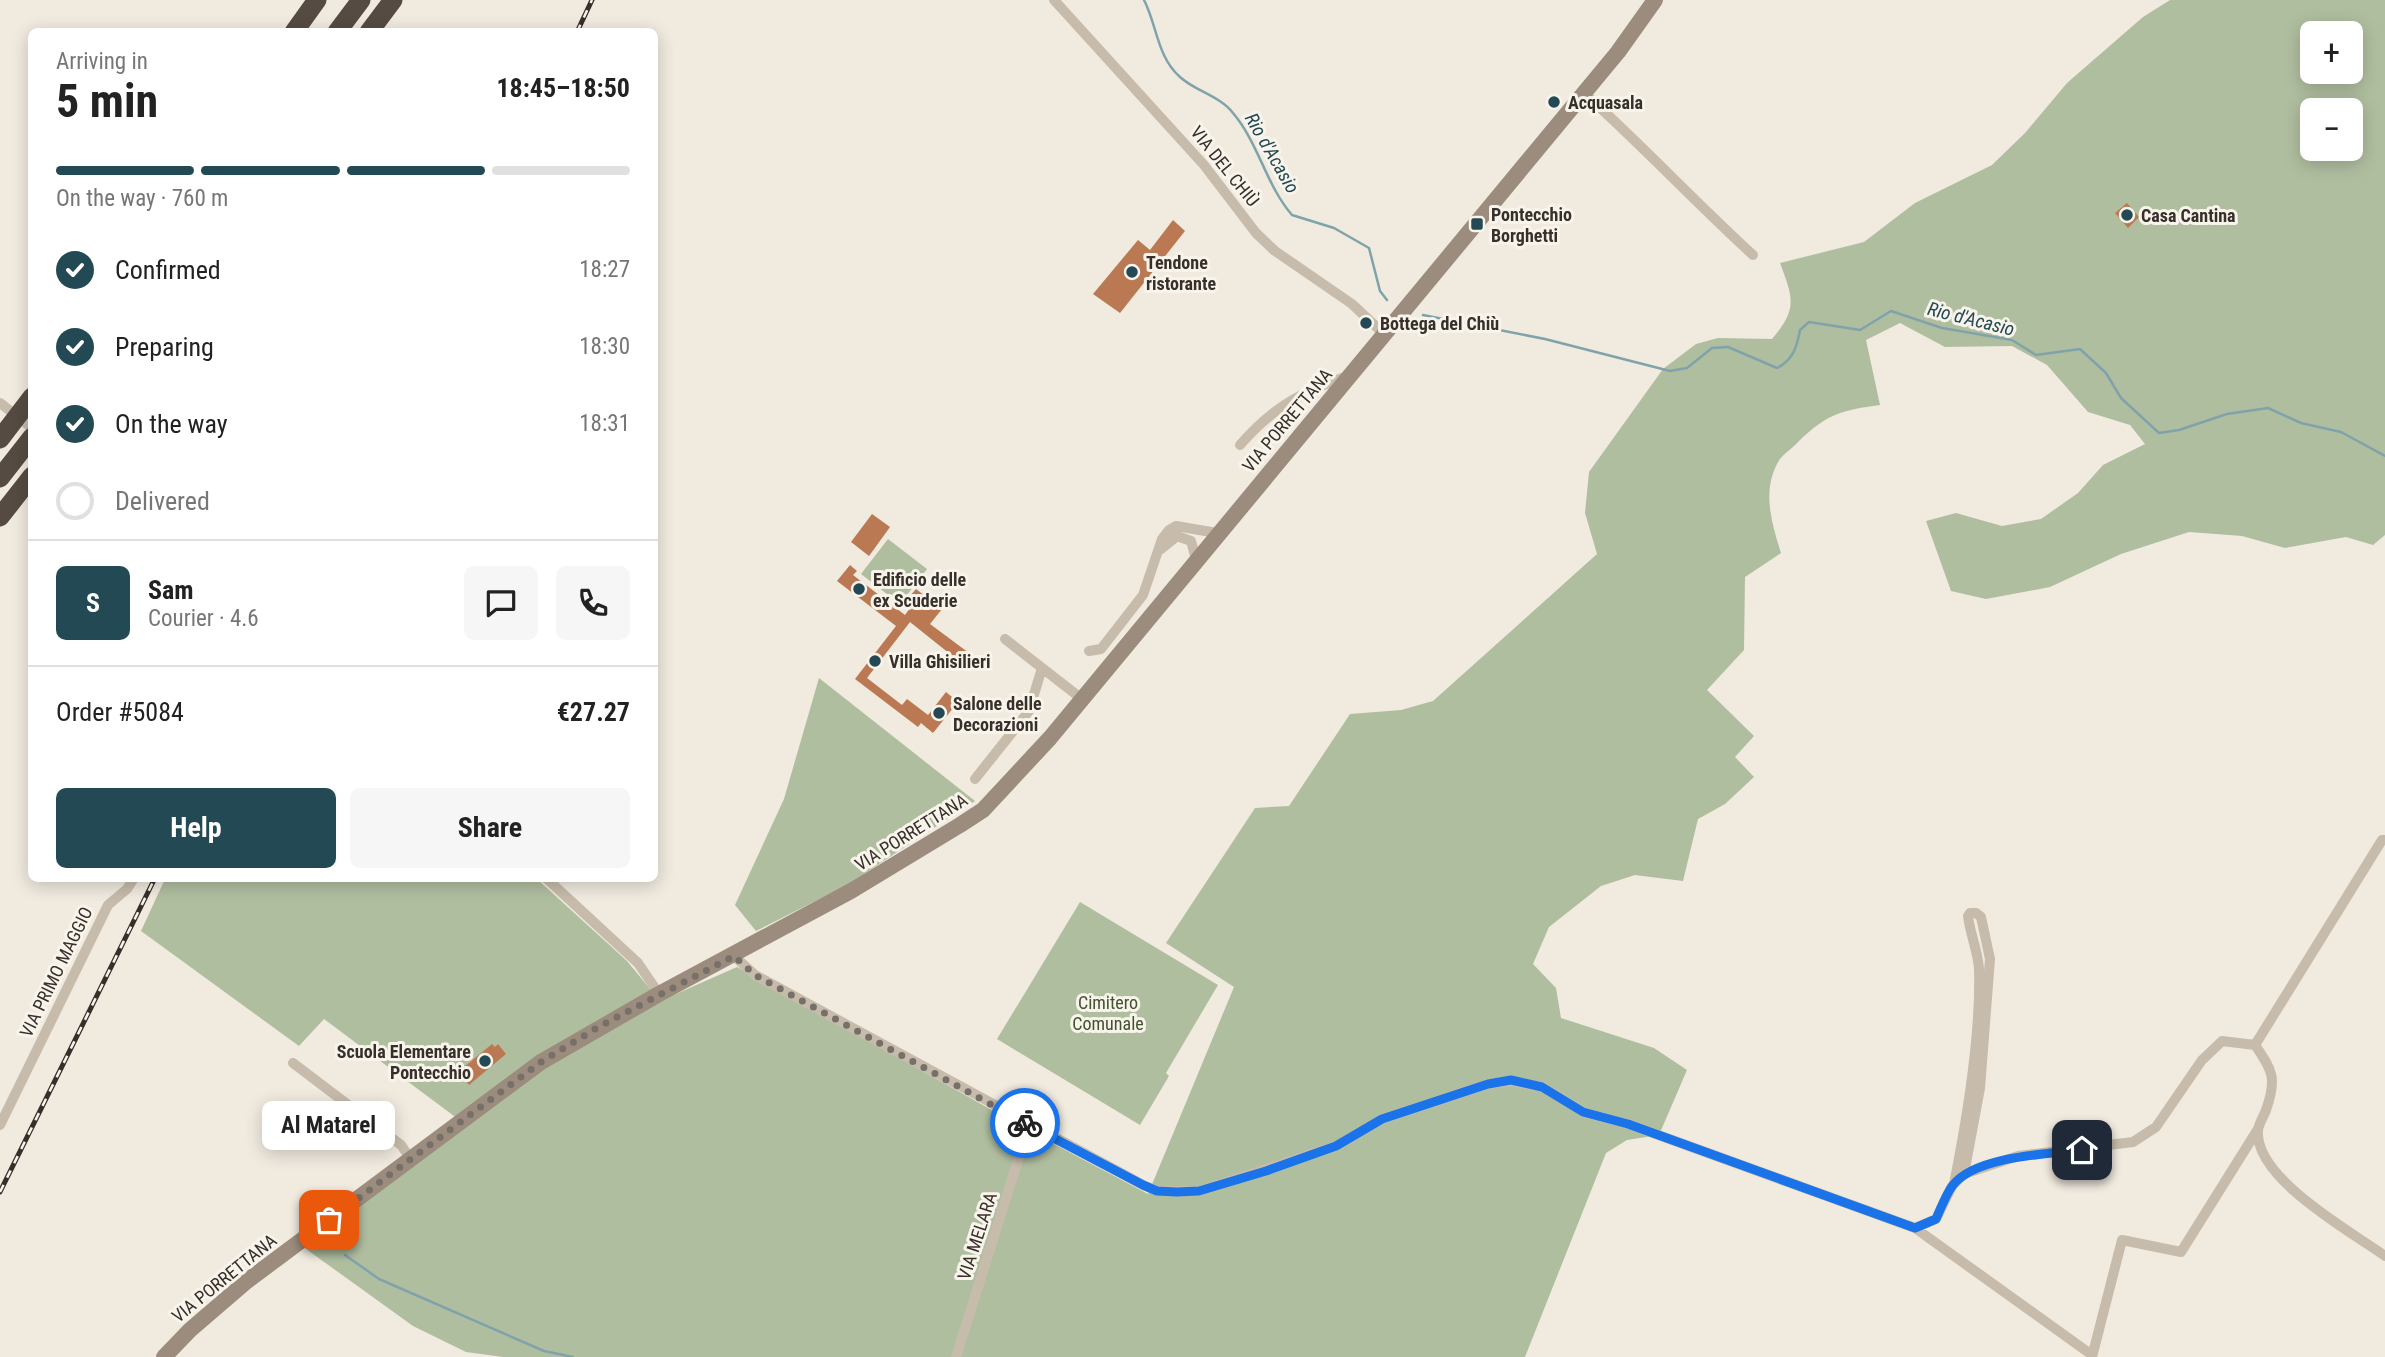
<!DOCTYPE html>
<html lang="en">
<head>
<meta charset="utf-8">
<style>
  body { margin:0; font-family:"Roboto Condensed",sans-serif; background:#f6f6f6; color:#222; height:100vh; display:flex; flex-direction:column; font-size:26px; white-space:nowrap }
  * { box-sizing:border-box; margin:0 }
  p { font-size:23px; color:#767676 }
  .icon { flex:none; width:38px; height:38px; fill:none; stroke:currentColor; stroke-width:2; stroke-linecap:round; stroke-linejoin:round }
  .map { position:relative; flex:1; overflow:hidden }
  .drawer { position:absolute; left:28px; top:28px; width:630px; height:854px; display:flex; flex-direction:column; background:#fff; border-radius:10px; box-shadow:0 4px 18px #0003 }
  .drawer>* { flex:none }
  .controls { position:absolute; left:2300px; top:21px; display:grid; gap:14px }
  .controls a { display:grid; place-items:center; width:63px; height:63px; border-radius:10px; background:#fff; box-shadow:0 4px 18px #0003; font-size:35px }
  .pin { position:absolute; display:grid; place-items:center; width:60px; height:60px; color:#fff; margin:-30px; border-radius:14px; box-shadow:0 4px 10px #0006 }
  .courier { position:absolute; display:grid; place-items:center; width:70px; height:70px; margin:-35px; border:5px solid #1a73e8; border-radius:50%; background:#fff; color:#222; box-shadow:0 2px 9px #0007 }
  .bubble { position:absolute; height:49px; border-radius:10px; background:#fff; box-shadow:0 4px 18px #0003; font-size:23px; font-weight:700; line-height:49px; text-align:center }
  .summary em { font-style:normal; font-weight:700 }
  .summary div { display:flex; flex-direction:column-reverse }
  .summary { display:flex; align-items:center; justify-content:space-between; height:119px; padding:0 28px }
  h1 { font-size:46px; font-weight:700; line-height:52px }
  .bar { display:grid; grid-template-columns:repeat(4,1fr); gap:10px 7px; align-content:center; height:84px; padding:0 28px }
  .bar i { height:9px; border-radius:5px; background:#e0e0e0 }
  .bar .current { background:#234a54 }
  .bar p { grid-column:span 4 }
  .line { display:flex; align-items:center; gap:18px; padding:0 28px; border-top:2px solid #e0e0e0 }
  .line div { flex:1 }
  .round { display:grid; place-items:center; flex:none; width:74px; height:74px; border-radius:10px; background:#f6f6f6 }
  ol { padding:0 28px; list-style:none }
  li { display:flex; align-items:center; gap:21px; height:77px }
  li p { margin-inline-start:auto }
  li .icon { padding:7px; border-radius:50%; background:#234a54; color:#fff; stroke-width:4 }
  li:last-child { color:#767676 }
  li i { width:38px; height:38px; border:4px solid #e0e0e0; border-radius:50% }
  .primary-button { display:flex; gap:14px; margin-top:auto; padding:14px 28px }
  .primary-button a { flex:1; height:80px; border-radius:10px; background:#234a54; color:#fff; font-size:28px; font-weight:700; line-height:80px; text-align:center }
  .primary-button a+a { background:#f6f6f6; color:#222 }
  .map>svg:first-child { display:block }
  .green { fill:#b0bea0; fill-rule:evenodd }
  .lines { fill:none; stroke-linecap:round; stroke-linejoin:round }
  .stream { stroke:#80a3ab; stroke-width:2.5 }
  .building { fill:#ba7952 }
  .street { stroke:#c7bcab; stroke-width:10 }
  .secondary { stroke:#9b8c7d; stroke-width:16 }
  .highway { stroke:#564b42; stroke-width:19 }
  .rail-casing { stroke:#362f2a; stroke-width:5 }
  .rail { stroke:#f8f4eb; stroke-width:2.5; stroke-dasharray:8; stroke-linecap:butt }
  .done { stroke:#777069; stroke-width:7; stroke-dasharray:0 12.6 }
  .route { stroke:#1a73e8; stroke-width:9 }
  .poi-dot { fill:#234a54; stroke:#f8f4eb; stroke-width:2.5 }
  .labels { text-anchor:middle; dominant-baseline:central; stroke-width:6; stroke-linejoin:round; paint-order:stroke }
  .poi-label { font-size:18px; font-weight:bold; fill:#362f2a; stroke:#f8f4eb; text-anchor:start }
  .street-label { font-size:18px; fill:#362f2a; stroke:#f8f4eb }
  .park-label { font-size:18px; fill:#415230; stroke:#f8f4eb }
  .water-label { font-size:19px; font-style:italic; fill:#234a54; stroke:#f8f4eb }
</style>
</head>
<body>
<div class="map">
<svg width="2385" height="1357" viewBox="0 0 2385 1357">
  <rect width="100%" height="100%" fill="#f0eadf"/>
  <path class="green" d="M2170,0H2385V535L2373,545L2346,537L2285,548L2242,536L2189,532L2121,554L2050,587L1986,599L1951,591L1926,521L1956,513L2002,526L2041,519L2078,493L2103,465L2145,444L2130,425L2088,412L2047,365L2012,346L1945,347L1900,323L1866,340L1880,405C1842,410 1827,414 1799,441C1793,448 1781,455 1777,464C1762,493 1772,524 1781,553L1745,577L1744,650L1707,690L1754,736L1735,757L1754,777L1725,804L1698,819L1683,881L1635,875L1601,886L1549,927L1533,964L1556,988L1561,1018L1654,1048L1687,1070L1659,1135L1627,1140L1606,1153L1525,1357H503L466,1352L413,1326L295,1241L458,1119L324,1019L299,1046L141,931L165,879H537L627,961L660,1001L737,967L1022,1127L1148,1194L1234,987L1166,943L1255,808L1289,806L1350,714L1401,710L1433,701L1597,554L1585,513L1589,472L1663,369L1696,344L1718,338L1772,339C1798,309 1793,298 1780,263L1864,242L1915,203L1992,165L2025,133L2067,83L2143,17ZM2312,33H2350V72H2312ZM2312,110H2350V149H2312Z
    M888,539L927,569L900,604L861,574Z
    M819,678L975,801L847,885L756,931L735,905L784,799Z
    M1080,902L1218,985L1166,1073L1169,1076L1140,1125L997,1039Z"/>
  <g class="lines">
    <path class="stream" d="M1144,0C1157,25 1157,57 1180,77C1195,91 1220,96 1233,113C1259,144 1266,185 1292,215L1334,228L1369,248L1380,291L1387,300
      M1423,315L1545,339L1670,371L1687,368L1712,348L1728,347L1777,368C1793,360 1797,347 1800,330L1809,322L1860,330L1891,311L1942,328L2012,340L2036,355L2080,349L2106,373L2121,398L2159,433L2179,430L2227,414L2268,408L2301,423L2341,432L2385,456
      M345,1255L379,1279L544,1351L573,1357"/>
  </g>
  <path class="building" d="M2127,203L2139,217L2128,228L2115,213Z
    M1173,220L1185,231L1120,313L1093,294L1138,240L1150,250Z
    M872,514L890,527L869,556L851,542Z
    M850,565L857,571L853,575L905,615L915,601L910,596L916,589L942,609L930,624L973,656L965,666L910,622L867,678L902,705L907,699L928,715L946,692L958,702L933,733L921,723L918,727L855,679L896,626L837,581Z
    M492,1044L495,1047L498,1044L506,1054L469,1085L458,1072Z"/>
  <g class="lines">
    <path class="street" d="M1054,0L1204,165L1256,233L1275,251L1352,304L1385,335
      M1584,93C1642,145 1695,202 1753,255
      M0,403L32,428
      M1240,445C1273,407 1301,392 1348,376
      M1161,549L1177,536L1191,541L1196,559
      M1005,639L1082,699
      M1089,651L1101,649L1143,595L1162,539L1169,530L1176,526L1217,533
      M975,779L1029,711L1042,668
      M546,878L638,963L659,994
      M734,956L755,975L1143,1185L1157,1191H1199L1336,1146L1382,1119L1488,1084L1511,1081L1543,1087L1583,1112L1628,1124L1915,1228L1936,1219L1952,1186L1964,1174L2018,1156L2133,1142L2156,1127L2202,1060L2222,1041L2255,1045C2273,1071 2277,1079 2266,1110C2264,1116 2259,1123 2258,1130C2254,1178 2350,1231 2385,1256
      M2255,1045L2382,840H2385
      M293,1063L401,1145L410,1158
      M0,1125L108,905L127,889L134,878
      M1954,1184C1967,1119 1981,1035 1979,969C1978,951 1970,934 1968,916L1970,913H1976L1981,917L1990,959L1980,1088L1964,1174
      M1915,1228L2092,1355
      M956,1357L1029,1125
      M2092,1357L2122,1240L2181,1252L2258,1129"/>
    <path class="secondary" d="M164,1357L190,1330L247,1281L541,1062L659,994L851,891L960,825L983,810L1050,738L1618,52L1655,0"/>
    <path class="highway" d="M294,32L317,0
      M337,32L361,0
      M369,32L393,0
      M0,439L32,397
      M0,478L32,437
      M0,517L32,476"/>
    <defs>
      <path id="rail" d="M577,32L592,0
        M0,1192L155,878"/>
    </defs>
    <use href="#rail" class="rail-casing"/>
    <use href="#rail" class="rail"/>
  </g>
  <g class="lines">
    <path class="done" d="M329,1220L541,1062L600,1026L734,956L755,975L1025,1123"/>
    <path class="route" d="M1025,1123L1143,1185L1157,1191L1177,1192L1199,1191L1266,1171L1336,1146L1382,1119L1488,1084L1511,1080L1542,1087L1583,1112L1628,1124L1915,1228L1936,1219C1941,1208 1946,1194 1953,1185C1976,1156 2048,1154 2082,1150"/>
  </g>
  <g class="poi-dot">
    <circle cx="1554" cy="102" r="7"/>
    <circle cx="2127" cy="215" r="7"/>
    <rect x="1470" y="217" width="14" height="14" rx="3.5"/>
    <circle cx="1132" cy="272" r="7"/>
    <circle cx="1366" cy="323" r="7"/>
    <circle cx="859" cy="589" r="7"/>
    <circle cx="875" cy="661" r="7"/>
    <circle cx="939" cy="713" r="7"/>
    <circle cx="485" cy="1061" r="7"/>
  </g>
  <g class="labels">
    <g class="poi-label">
      <text x="1568" y="102">Acquasala</text>
      <text x="1491" y="214">Pontecchio<tspan x="1491" dy="21">Borghetti</tspan></text>
      <text x="2141" y="215">Casa Cantina</text>
      <text x="1146" y="262">Tendone<tspan x="1146" dy="21">ristorante</tspan></text>
      <text x="1380" y="323">Bottega del Chiù</text>
      <text x="873" y="579">Edificio delle<tspan x="873" dy="21">ex Scuderie</tspan></text>
      <text x="889" y="661">Villa Ghisilieri</text>
      <text x="953" y="703">Salone delle<tspan x="953" dy="21">Decorazioni</tspan></text>
      <text x="471" y="1051" text-anchor="end">Scuola Elementare<tspan x="471" dy="21">Pontecchio</tspan></text>
    </g>
    <g class="street-label">
      <text transform="translate(1225 166) rotate(51)">VIA DEL CHIÙ</text>
      <text transform="translate(1287 420) rotate(-50)">VIA PORRETTANA</text>
      <text transform="translate(911 832) rotate(-32)">VIA PORRETTANA</text>
      <text transform="translate(56 972) rotate(-64)">VIA PRIMO MAGGIO</text>
      <text transform="translate(977 1236) rotate(-72)">VIA MELARA</text>
      <text transform="translate(224 1278) rotate(-39)">VIA PORRETTANA</text>
    </g>
    <g class="park-label">
      <text x="1108" y="1002">Cimitero<tspan x="1108" dy="21">Comunale</tspan></text>
    </g>
    <g class="water-label">
      <text transform="translate(1272 153) rotate(60)">Rio d'Acasio</text>
      <text transform="translate(1971 319) rotate(14)">Rio d'Acasio</text>
    </g>
  </g>
</svg>
<div class="controls">
<a>+</a>
<a>−</a>
</div>
<div class="pin" style="left:329px;top:1220px;background:#ea580c"><svg class="icon" aria-label="bag" viewBox="0 0 24 24"><path d="M5 8h14l-1 12H6zM9 8a3 3 0 0 1 6 0"/></svg></div>
<div class="pin" style="left:2082px;top:1150px;background:#1f2937"><svg class="icon" aria-label="home" viewBox="0 0 24 24"><path d="M3 11l9-7 9 7M6 9v11h12V9"/></svg></div>
<div class="courier" style="left:1025px;top:1123px"><svg class="icon" aria-label="bike" viewBox="0 0 24 24"><circle cx="6" cy="16" r="4"/><circle cx="18" cy="16" r="4"/><path d="M6 16l4-8h5l3 8M10 8l3 8H6M13 5h3"/></svg></div>
<div class="bubble" style="left:262px;top:1101px;width:133px">Al Matarel</div>
<section class="drawer">
<div class="summary"><div><h1>5 min</h1><p>Arriving in</p></div><em>18:45–18:50</em></div>
<div class="bar"><i class="current"></i><i class="current"></i><i class="current"></i><i></i><p>On the way · 760 m</p></div>
<ol>
<li><svg class="icon" aria-label="check" viewBox="0 0 24 24"><path d="M5 12l5 5 9-10"/></svg>Confirmed<p>18:27</p></li>
<li><svg class="icon" aria-label="check" viewBox="0 0 24 24"><path d="M5 12l5 5 9-10"/></svg>Preparing<p>18:30</p></li>
<li><svg class="icon" aria-label="check" viewBox="0 0 24 24"><path d="M5 12l5 5 9-10"/></svg>On the way<p>18:31</p></li>
<li><i></i>Delivered</li>
</ol>
<div class="line" style="height:126px"><b class="round" style="background:#234a54;color:#fff">S</b><div><b>Sam</b><p>Courier · 4.6</p></div><a class="round"><svg class="icon" aria-label="chat" viewBox="0 0 24 24"><path d="M4 5h16v11H9l-5 4z"/></svg></a><a class="round"><svg class="icon" aria-label="phone" viewBox="0 0 24 24"><path d="M5 4h4l2 5-3 2q2 4 5 5l2-3 5 2v4C11 20 4 13 5 4z"/></svg></a></div>
<div class="line" style="height:91px"><div>Order #5084</div><b>€27.27</b></div>
<div class="primary-button"><a>Help</a><a>Share</a></div>
</section>
</div>
</body>
</html>
